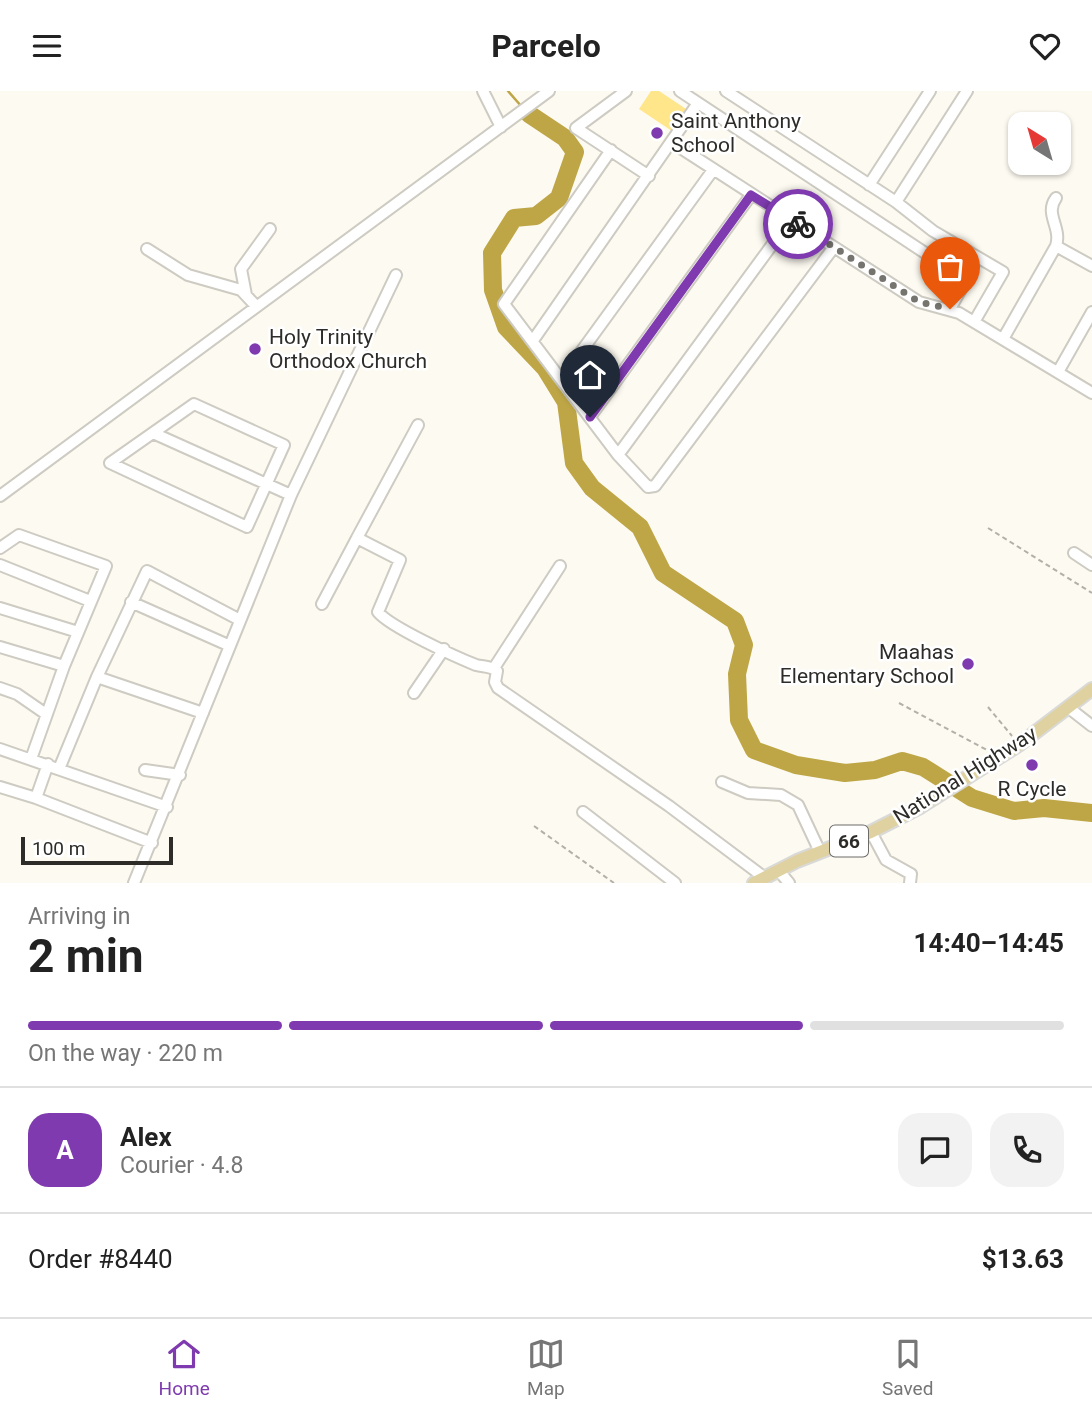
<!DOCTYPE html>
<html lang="en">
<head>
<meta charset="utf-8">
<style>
  body { margin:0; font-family:Roboto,sans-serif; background:#f2f2f2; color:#222; height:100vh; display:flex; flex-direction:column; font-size:26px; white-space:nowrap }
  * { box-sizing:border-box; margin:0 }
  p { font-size:23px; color:#767676 }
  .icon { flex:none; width:38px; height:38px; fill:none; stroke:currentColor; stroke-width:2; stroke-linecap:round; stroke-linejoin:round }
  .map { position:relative; height:792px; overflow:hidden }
  .drawer { display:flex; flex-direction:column; background:#fff; flex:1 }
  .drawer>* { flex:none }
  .needle { width:46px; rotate:323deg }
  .fabs { position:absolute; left:1008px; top:21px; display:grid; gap:14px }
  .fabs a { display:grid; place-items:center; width:63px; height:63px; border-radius:14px; background:#fff; box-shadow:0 2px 5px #0004; font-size:35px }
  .scale { position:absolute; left:21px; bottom:18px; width:152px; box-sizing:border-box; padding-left:7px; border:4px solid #2d2c28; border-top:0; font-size:19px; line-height:24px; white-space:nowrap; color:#2d2c28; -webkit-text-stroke:5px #fff; paint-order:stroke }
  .pin { position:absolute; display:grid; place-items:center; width:60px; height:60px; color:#fff; margin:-72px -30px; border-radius:50% 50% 50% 0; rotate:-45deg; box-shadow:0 0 7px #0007 }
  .pin .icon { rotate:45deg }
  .courier { position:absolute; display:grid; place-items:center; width:70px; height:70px; margin:-35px; border:5px solid #7e3aae; border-radius:50%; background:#fff; color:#222; box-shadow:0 2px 9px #0007 }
  .overview em { font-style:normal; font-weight:700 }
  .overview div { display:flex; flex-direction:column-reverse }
  .overview { display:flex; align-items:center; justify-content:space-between; height:119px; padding:0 28px }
  h1 { font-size:46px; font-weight:700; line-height:52px }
  .bar { display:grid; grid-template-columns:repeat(4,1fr); gap:10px 7px; align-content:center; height:84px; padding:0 28px }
  .bar i { height:9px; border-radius:5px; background:#e0e0e0 }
  .bar .selected { background:#7e3aae }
  .bar p { grid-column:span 4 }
  .line { display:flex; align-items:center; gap:18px; padding:0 28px; border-top:2px solid #e0e0e0 }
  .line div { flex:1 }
  .round { display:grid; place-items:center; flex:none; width:74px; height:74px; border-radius:21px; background:#f2f2f2 }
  header { display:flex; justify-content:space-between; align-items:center; height:91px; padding:0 28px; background:#fff; font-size:32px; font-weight:700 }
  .tabs { display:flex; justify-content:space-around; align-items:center; height:98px; border-top:2px solid #e0e0e0; background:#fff; font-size:19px; color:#767676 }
  .tabs a { display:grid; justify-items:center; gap:4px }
  .tabs .selected { color:#7e3aae }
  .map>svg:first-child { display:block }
  .green { fill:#ffe68b }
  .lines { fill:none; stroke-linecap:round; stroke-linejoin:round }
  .stream { stroke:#bea646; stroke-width:2.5 }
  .river { stroke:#bea646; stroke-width:18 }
  .minor-casing { stroke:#cdcbc2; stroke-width:14 }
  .major-casing { stroke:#d9d9d8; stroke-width:16 }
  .path { stroke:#b3b0a9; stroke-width:2; stroke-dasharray:5 3.5; stroke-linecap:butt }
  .minor { stroke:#fff; stroke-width:10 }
  .major { stroke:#dfd2a0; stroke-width:12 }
  .done { stroke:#76746e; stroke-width:7; stroke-dasharray:0 12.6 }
  .route { stroke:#7e3aae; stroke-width:9 }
  .poi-dot { fill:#7e3aae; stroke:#fff; stroke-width:2.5 }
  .labels { text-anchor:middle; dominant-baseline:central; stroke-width:5; stroke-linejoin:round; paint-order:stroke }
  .shield { fill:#fff; stroke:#6c6b68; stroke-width:2 }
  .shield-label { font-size:19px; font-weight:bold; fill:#2d2c28 }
  .poi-label { font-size:21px; fill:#2d2c28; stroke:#fff; text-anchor:start }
  .street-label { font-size:21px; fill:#2d2c28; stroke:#fff }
</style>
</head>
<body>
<header><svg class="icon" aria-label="menu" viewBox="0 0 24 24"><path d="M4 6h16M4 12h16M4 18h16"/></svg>Parcelo<svg class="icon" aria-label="heart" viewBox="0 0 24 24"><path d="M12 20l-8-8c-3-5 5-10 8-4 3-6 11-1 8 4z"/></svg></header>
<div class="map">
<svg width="1092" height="792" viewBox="0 0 1092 792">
  <rect width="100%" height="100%" fill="#fdfaf1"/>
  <path class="green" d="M651,0H659L689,20L675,42L639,18Z"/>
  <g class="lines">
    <path class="stream" d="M508,0L522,16"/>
    <path class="river" d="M529,23L565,47L575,61L559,107L536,125L514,127L492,162L493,199L506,236L545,277L566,311L574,372L592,397L640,436L663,482L735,530L744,554L737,583L739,629L754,659L796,674L845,682L875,679L902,670L923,676L972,707L1014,720L1044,717L1092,722"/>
    <defs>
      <path id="minor" d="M483,0L501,36
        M626,0L576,37L649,85
        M680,0L966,189L950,218
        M726,0L896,111L933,140L1003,181L974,231
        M673,52L919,211L959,222L1092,302
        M611,59L504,213L618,364L648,396L655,395L834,156
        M869,94L930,0
        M896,111L967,0
        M1056,155L1092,175
        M147,158L188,184L241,199L256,215
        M246,204L241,178L270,138
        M534,248L698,12
        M1003,248L1056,155C1062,136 1044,123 1056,107
        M1058,281L1092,221
        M562,287L713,79
        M194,313L284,354L247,436L110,372Z
        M590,326L751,104
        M418,334L357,447L400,469L378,521C390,536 456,566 476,574C484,576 491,575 497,580L495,591L498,597L669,715L765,787
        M153,342L291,404
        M618,364L791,128
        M0,405L549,0
        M0,457L19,444L106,475L64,575L31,668
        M1074,462L1092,474
        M0,474L90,510
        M131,511L228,554
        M322,513L357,447
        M0,517L78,541
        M0,556L64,575
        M494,577L560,475
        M97,586L203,622
        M0,597L17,603L46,623
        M414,602L444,558
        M1069,617L1092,635
        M0,658L167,716
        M48,673L36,707L152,752
        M59,678L97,586L147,480L238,528
        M145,679L180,684
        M722,691L748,702L781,704L798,714L820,761
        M0,696L36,707
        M583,721L675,792
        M871,741L886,769L911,783L910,792
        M779,780L789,792
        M134,792L291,404L396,184"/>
      <path id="major" d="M754,792L797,770L871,741L920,716L1020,653L1092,598"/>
    </defs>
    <use href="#minor" class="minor-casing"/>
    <use href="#major" class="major-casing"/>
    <path class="path" d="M988,437L1092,502
      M899,612L987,659
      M988,616L1012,645
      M534,735L614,792"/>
    <use href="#minor" class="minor"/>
    <use href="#major" class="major"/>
  </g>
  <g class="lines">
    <path class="done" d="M798,133L919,211L950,218"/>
    <path class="route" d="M590,326L751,104L798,133"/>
  </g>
  <g class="poi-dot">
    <circle cx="657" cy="42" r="7"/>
    <circle cx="255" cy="258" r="7"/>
    <circle cx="968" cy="573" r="7"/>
    <circle cx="1032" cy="674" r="7"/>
  </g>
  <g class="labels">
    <rect class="shield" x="830" y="734.5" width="38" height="31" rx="5"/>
    <g class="shield-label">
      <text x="849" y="750">66</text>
    </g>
    <g class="poi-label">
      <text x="671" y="30">Saint Anthony<tspan x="671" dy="24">School</tspan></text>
      <text x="269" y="246">Holy Trinity<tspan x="269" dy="24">Orthodox Church</tspan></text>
      <text x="954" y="561" text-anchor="end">Maahas<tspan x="954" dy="24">Elementary School</tspan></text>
      <text x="1032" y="698" text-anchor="middle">R Cycle</text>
    </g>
    <g class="street-label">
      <text transform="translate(965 684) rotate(-32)">National Highway</text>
    </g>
  </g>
</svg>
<div class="fabs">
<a><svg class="needle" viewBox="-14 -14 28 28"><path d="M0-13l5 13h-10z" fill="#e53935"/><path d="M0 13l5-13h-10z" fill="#767676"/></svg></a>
</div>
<div class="scale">100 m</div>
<div class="pin" style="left:950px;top:218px;background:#ea580c"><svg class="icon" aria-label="bag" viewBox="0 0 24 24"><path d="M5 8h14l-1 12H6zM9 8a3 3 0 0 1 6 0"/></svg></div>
<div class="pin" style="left:590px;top:326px;background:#1f2937"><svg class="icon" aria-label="home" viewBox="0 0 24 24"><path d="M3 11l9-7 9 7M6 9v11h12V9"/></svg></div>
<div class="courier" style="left:798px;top:133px"><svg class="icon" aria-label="bike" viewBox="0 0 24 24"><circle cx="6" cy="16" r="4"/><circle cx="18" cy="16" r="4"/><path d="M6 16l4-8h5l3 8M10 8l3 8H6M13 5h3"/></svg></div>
</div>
<section class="drawer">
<div class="overview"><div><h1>2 min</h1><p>Arriving in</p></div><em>14:40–14:45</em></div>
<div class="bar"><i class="selected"></i><i class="selected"></i><i class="selected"></i><i></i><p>On the way · 220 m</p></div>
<div class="line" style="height:126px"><b class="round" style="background:#7e3aae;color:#fff">A</b><div><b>Alex</b><p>Courier · 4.8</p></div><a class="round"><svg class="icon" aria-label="chat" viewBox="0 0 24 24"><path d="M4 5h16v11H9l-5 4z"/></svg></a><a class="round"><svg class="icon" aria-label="phone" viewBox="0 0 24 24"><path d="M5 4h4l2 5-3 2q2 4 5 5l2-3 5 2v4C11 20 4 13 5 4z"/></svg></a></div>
<div class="line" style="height:91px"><div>Order #8440</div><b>$13.63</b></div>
</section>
<nav class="tabs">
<a class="selected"><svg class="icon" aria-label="home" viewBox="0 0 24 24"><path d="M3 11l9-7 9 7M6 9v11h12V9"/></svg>Home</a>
<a><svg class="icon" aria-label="map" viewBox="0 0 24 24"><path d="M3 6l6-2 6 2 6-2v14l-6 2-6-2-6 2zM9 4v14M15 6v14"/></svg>Map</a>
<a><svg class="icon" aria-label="saved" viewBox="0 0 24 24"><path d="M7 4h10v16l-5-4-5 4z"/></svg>Saved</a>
</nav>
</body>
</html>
